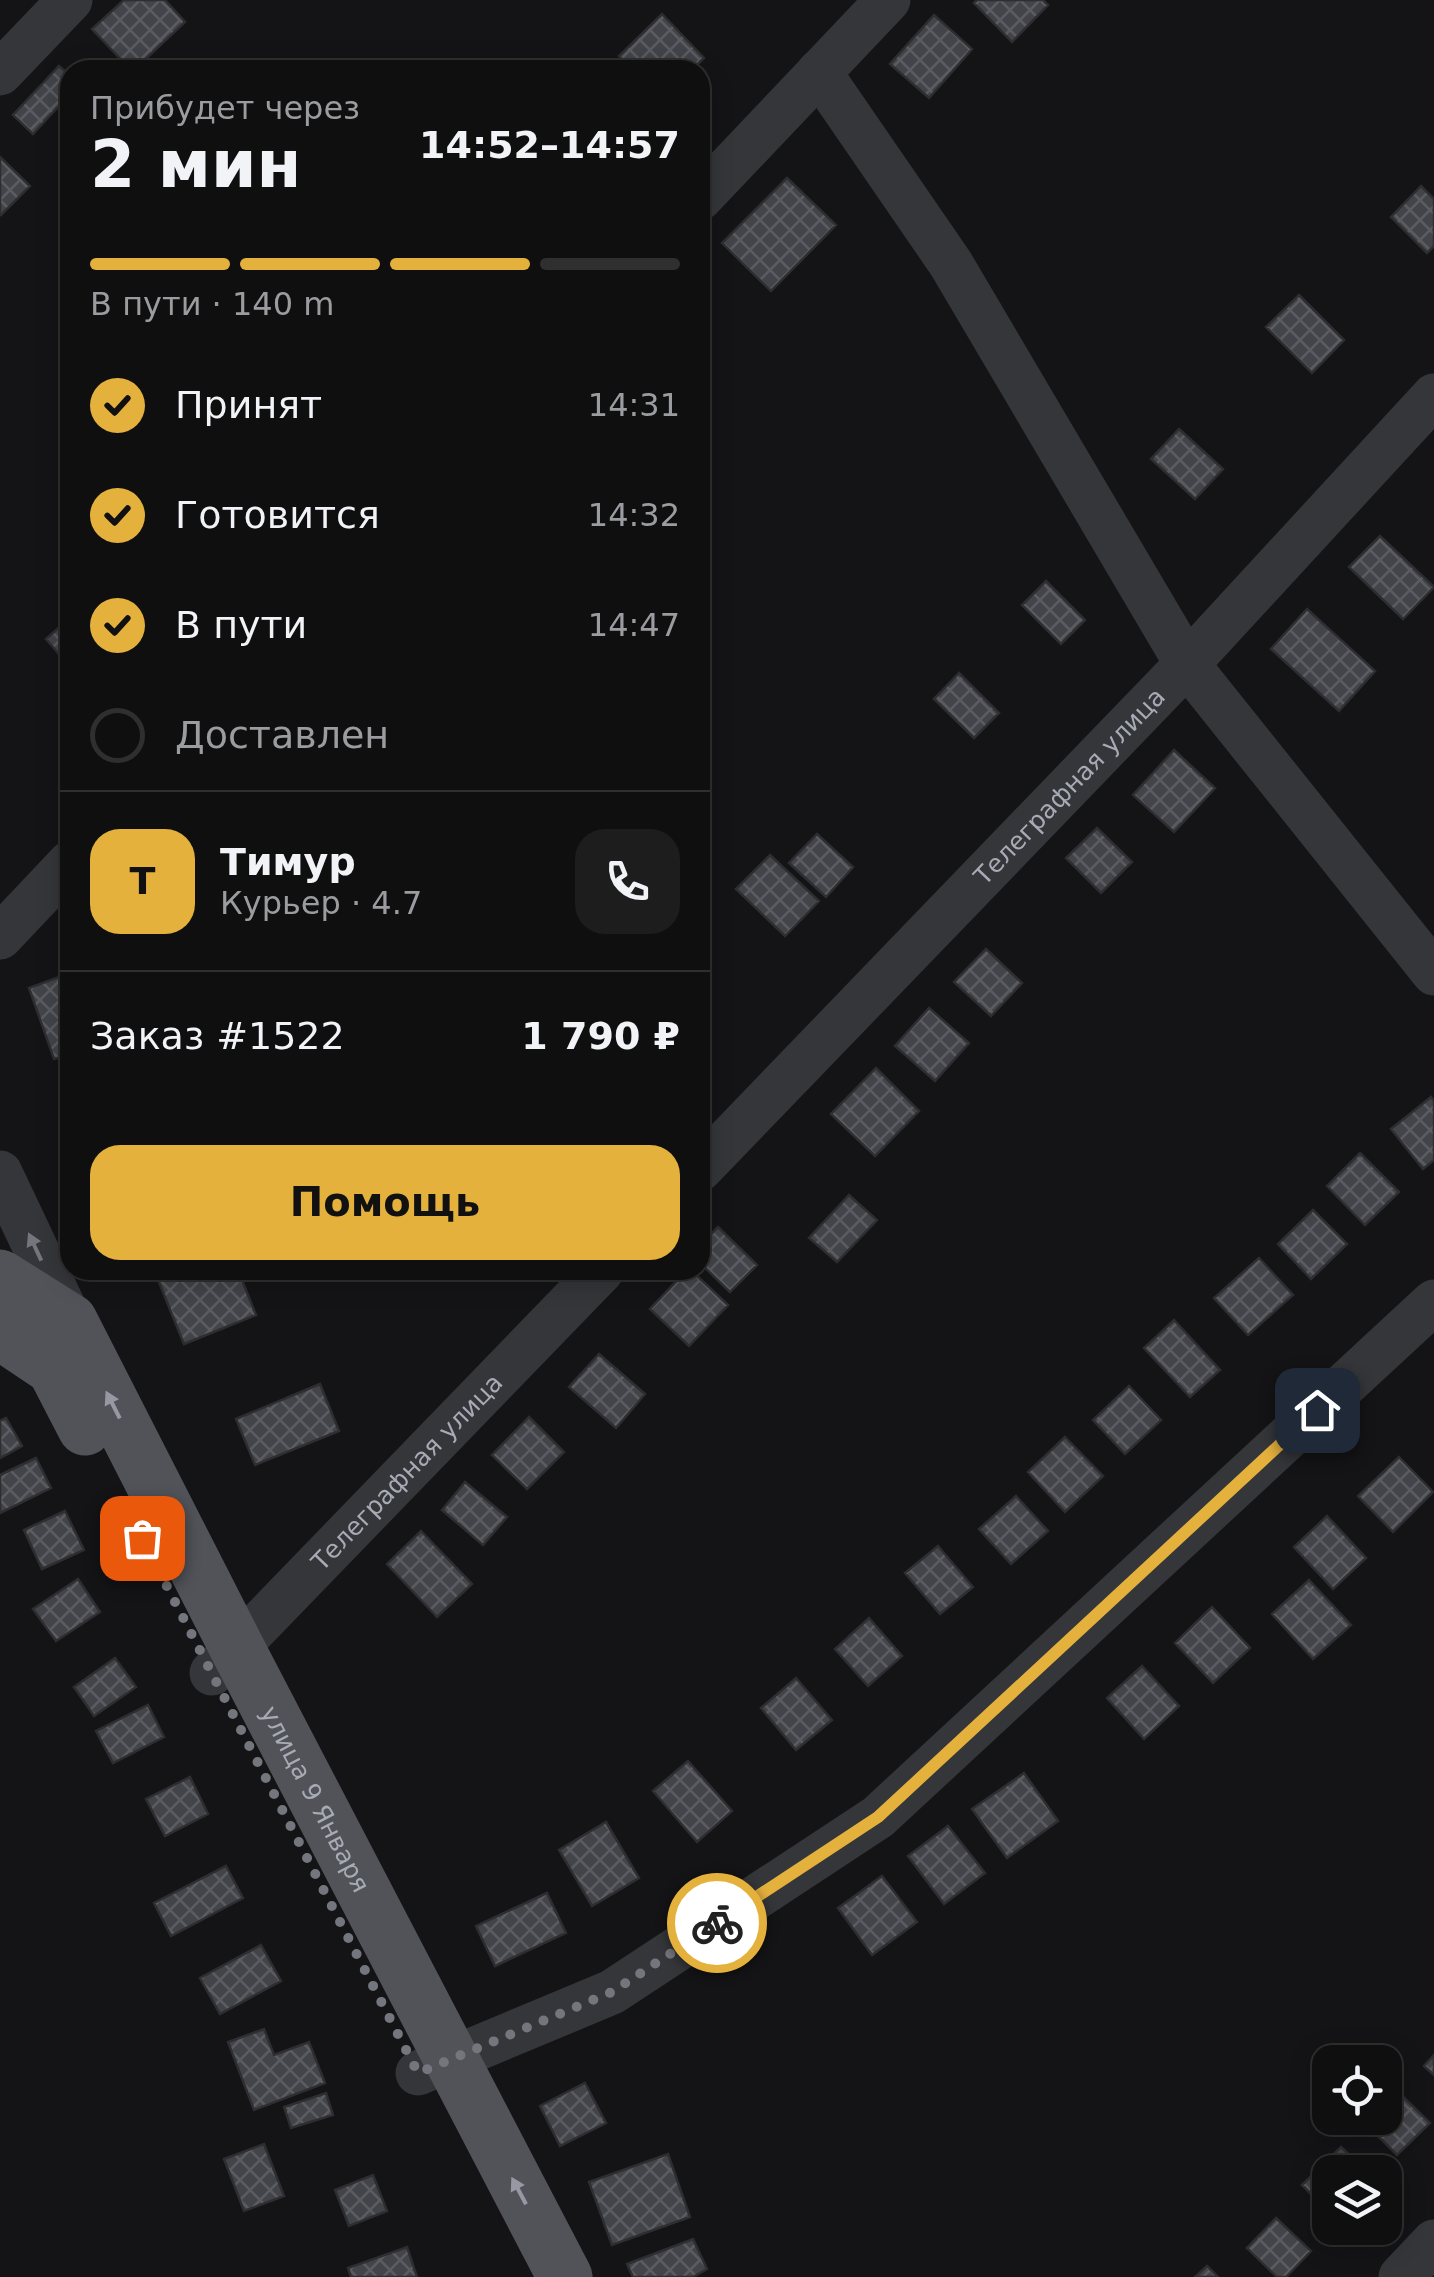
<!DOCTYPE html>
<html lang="ru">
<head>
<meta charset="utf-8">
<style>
  body { margin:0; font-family:"DejaVu Sans",sans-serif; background:#1d1d1e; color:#f1f3f6; height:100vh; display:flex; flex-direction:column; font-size:38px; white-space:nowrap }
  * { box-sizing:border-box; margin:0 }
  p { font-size:32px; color:#9b9c9f }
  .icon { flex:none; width:55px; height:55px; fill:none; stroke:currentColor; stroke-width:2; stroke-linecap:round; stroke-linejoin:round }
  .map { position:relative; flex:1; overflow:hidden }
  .drawer { position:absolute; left:60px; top:60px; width:650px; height:1220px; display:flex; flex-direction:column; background:#0f0f10; border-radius:30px; box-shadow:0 5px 25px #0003,0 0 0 2px #2f2f30 }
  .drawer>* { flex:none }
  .buttons { position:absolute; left:1312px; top:2045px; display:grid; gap:20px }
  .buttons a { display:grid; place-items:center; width:90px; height:90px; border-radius:20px; background:#0f0f10; box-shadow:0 5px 25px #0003,0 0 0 2px #2f2f30; font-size:50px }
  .pin { position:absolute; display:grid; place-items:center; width:85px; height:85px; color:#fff; margin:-42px; border-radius:20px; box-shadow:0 5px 15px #0006 }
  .courier { position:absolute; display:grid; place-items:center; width:100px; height:100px; margin:-50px; border:8px solid #e5b13d; border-radius:50%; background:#fff; color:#222; box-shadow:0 2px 12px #0007 }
  .head em { font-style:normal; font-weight:700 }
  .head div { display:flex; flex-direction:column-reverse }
  .head { display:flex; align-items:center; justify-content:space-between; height:170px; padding:0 30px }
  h1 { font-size:65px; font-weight:700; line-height:75px }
  .bar { display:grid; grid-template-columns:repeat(4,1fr); gap:15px 10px; align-content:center; height:120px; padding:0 30px }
  .bar i { height:12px; border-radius:8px; background:#2f2f30 }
  .bar .on { background:#e5b13d }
  .bar p { grid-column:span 4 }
  .line { display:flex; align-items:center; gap:25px; padding:0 30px; border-top:2px solid #2f2f30 }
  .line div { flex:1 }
  .round { display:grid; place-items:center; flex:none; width:105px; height:105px; border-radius:30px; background:#1d1d1e }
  ol { padding:0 30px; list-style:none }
  li { display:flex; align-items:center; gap:30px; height:110px }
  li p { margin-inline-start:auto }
  li .icon { padding:10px; border-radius:50%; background:#e5b13d; color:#111; stroke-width:4 }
  li:last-child { color:#9b9c9f }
  li i { width:55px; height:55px; border:5px solid #2f2f30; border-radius:50% }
  .button { display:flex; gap:20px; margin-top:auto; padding:20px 30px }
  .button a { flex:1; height:115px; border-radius:30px; background:#e5b13d; color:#111; font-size:40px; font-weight:700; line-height:115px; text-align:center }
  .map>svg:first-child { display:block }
  .building { fill:url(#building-cross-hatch); stroke:#2e2e31; stroke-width:2.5 }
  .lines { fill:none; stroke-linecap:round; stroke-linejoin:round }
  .minor { stroke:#35363a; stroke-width:45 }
  .major { stroke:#525359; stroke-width:55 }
  .oneway { fill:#74767e }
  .oneway2 { fill:#9699a3 }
  .done { stroke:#74767d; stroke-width:10; stroke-dasharray:0 18 }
  .route { stroke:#e5b13d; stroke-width:12 }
  .labels { text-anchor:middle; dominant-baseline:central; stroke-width:8; stroke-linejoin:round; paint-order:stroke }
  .street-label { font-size:25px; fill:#a7abb5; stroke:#0f0f11 }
</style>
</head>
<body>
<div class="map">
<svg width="1434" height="2277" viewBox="0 0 1434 2277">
  <defs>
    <pattern id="building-cross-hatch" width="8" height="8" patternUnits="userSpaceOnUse" patternTransform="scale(2.5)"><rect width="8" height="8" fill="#434449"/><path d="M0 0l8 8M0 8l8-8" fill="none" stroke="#5b5c61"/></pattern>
  </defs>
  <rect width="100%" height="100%" fill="#141416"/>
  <path class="building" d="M124,0H165L185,22L134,70H131L92,29Z
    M977,0H1043L1048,5L1012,42L974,3Z
    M662,14L704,58L692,70H632L619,56Z
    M934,15L972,49L929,98L890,64Z
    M59,66L70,75V94L33,134L13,115Z
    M0,157L30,186L1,215L0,214Z
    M787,178L836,225L771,291L722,243Z
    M1421,186L1434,199V246L1427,253L1391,217Z
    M1299,295L1344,340L1312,373L1266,327Z
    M1179,429L1223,469L1195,499L1151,459Z
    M1380,536L1434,587L1403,619L1349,567Z
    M1046,581L1085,620L1061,644L1022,605Z
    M1307,609L1375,671L1339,711L1271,649Z
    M70,618V667L46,639Z
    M959,673L999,713L974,738L934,699Z
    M1174,750L1215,788L1174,832L1133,795Z
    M1097,828L1132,862L1101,893L1066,858Z
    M817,834L853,867L826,897L789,863Z
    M770,855L819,901L785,936L736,889Z
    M986,949L1022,983L991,1016L954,982Z
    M70,973V1054L54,1059L29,988Z
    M929,1008L969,1043L935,1081L895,1046Z
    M876,1068L919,1111L875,1156L831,1114Z
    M1431,1097L1434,1101V1160L1423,1169L1391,1129Z
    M1360,1153L1399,1192L1365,1225L1327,1186Z
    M849,1195L877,1220L837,1262L809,1238Z
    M1313,1210L1347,1244L1311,1279L1278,1244Z
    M718,1227L757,1265L730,1292L700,1263V1245Z
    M1259,1258L1293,1295L1248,1335L1214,1298Z
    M154,1270H238L256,1315L184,1344Z
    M687,1270H691L728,1305L689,1346L650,1309Z
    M1174,1320L1220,1370L1190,1397L1144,1348Z
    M599,1354L645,1394L616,1428L569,1387Z
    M320,1384L339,1431L255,1465L236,1419Z
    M1129,1386L1161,1420L1125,1454L1093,1420Z
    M529,1417L564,1452L527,1489L492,1455Z
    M6,1418L22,1446L0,1458V1421Z
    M1065,1437L1103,1476L1065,1512L1028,1472Z
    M1399,1457L1433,1492L1393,1532L1358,1496Z
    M36,1458L51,1488L0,1513V1475Z
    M465,1482L507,1517L483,1545L442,1510Z
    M1016,1496L1048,1531L1011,1564L979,1529Z
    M65,1511L84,1550L42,1569L24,1530Z
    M1327,1516L1366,1558L1333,1589L1294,1547Z
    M421,1531L472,1584L437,1617L387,1564Z
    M938,1546L973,1587L940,1614L905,1573Z
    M78,1579L100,1612L56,1641L33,1609Z
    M1309,1580L1351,1625L1313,1659L1272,1614Z
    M1212,1607L1250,1648L1213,1683L1175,1643Z
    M869,1618L902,1656L868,1686L835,1649Z
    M115,1658L136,1687L94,1716L74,1687Z
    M1142,1666L1179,1706L1144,1739L1107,1698Z
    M796,1678L832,1720L796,1750L761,1708Z
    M148,1705L164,1737L113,1763L96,1731Z
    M688,1761L732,1811L697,1842L653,1791Z
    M1024,1773L1058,1821L1007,1858L972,1809Z
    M190,1777L208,1814L165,1836L146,1799Z
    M606,1822L639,1878L592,1906L559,1850Z
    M948,1826L985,1873L944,1904L908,1856Z
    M226,1866L243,1898L171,1936L154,1903Z
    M882,1876L917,1922L872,1955L838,1908Z
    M547,1893L566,1933L495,1966L476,1926Z
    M261,1945L281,1981L220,2014L200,1978Z
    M264,2029L274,2055L309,2042L325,2083L254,2110L228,2042Z
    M1434,2055V2075L1424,2066Z
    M585,2083L606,2123L560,2146L540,2106Z
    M1392,2086L1430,2123L1397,2155L1360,2118H1385V2093Z
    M326,2093L333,2115L291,2128L284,2107Z
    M264,2144L284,2196L244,2211L224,2159Z
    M1341,2147L1367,2172H1330V2213L1302,2185Z
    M668,2154L690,2217L612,2245L589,2182Z
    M373,2175L387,2211L349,2226L335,2190Z
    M1276,2218L1311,2251L1286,2277H1277L1247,2248Z
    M693,2239L707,2269L693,2277H633L627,2264Z
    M407,2247L417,2277H351L348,2268Z
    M1207,2266L1218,2277H1195Z"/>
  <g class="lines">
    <g class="minor">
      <path d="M819,72L951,264L1187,664L1434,973"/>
      <path d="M0,73L70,0"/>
      <path d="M700,198L888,0"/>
      <path d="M0,937L70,863"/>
      <path id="s1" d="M700,1169L1187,664L1434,396"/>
      <path d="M0,1173L70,1321"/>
      <path id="s2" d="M212,1673L602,1270"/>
      <path d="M418,2073L612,1992L878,1817L1434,1302"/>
      <path d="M1401,2277L1434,2242"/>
    </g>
    <g class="major">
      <path id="s3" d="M0,1277L70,1321L237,1648L565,2277"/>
      <path d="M0,1332L54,1368L85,1428"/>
    </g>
  </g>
  <defs><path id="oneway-solid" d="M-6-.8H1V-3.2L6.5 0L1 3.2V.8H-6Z" transform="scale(2.5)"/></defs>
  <use class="oneway" href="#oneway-solid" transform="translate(35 1247) rotate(-115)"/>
  <g class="oneway2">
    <use href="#oneway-solid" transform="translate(113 1405) rotate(-117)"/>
    <use href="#oneway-solid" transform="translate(519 2191) rotate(-118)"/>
  </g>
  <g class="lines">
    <path class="done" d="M142,1538L418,2073L612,1992L717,1923"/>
    <path class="route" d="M717,1923L878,1817L1317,1410"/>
  </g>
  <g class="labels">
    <g class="street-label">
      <text stroke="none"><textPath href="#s1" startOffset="532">Телеграфная улица</textPath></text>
      <text stroke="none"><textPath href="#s2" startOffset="280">Телеграфная улица</textPath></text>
      <text stroke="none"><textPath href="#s3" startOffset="620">улица 9 Января</textPath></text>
    </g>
  </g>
</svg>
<div class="buttons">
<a><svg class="icon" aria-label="locate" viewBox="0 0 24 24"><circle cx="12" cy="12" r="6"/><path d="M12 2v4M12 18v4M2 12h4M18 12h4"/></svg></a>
<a><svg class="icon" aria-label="layers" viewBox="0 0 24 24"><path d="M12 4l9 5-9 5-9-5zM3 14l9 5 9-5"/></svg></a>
</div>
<div class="pin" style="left:142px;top:1538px;background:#ea580c"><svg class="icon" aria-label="bag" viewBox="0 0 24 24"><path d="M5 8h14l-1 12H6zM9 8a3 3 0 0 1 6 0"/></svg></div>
<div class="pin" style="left:1317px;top:1410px;background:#1f2937"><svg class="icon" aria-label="home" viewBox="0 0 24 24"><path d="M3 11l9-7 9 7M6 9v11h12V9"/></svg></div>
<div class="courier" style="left:717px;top:1923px"><svg class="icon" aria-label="bike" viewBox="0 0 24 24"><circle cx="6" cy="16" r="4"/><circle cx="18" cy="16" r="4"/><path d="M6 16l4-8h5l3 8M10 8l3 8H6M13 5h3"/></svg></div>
<section class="drawer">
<div class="head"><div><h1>2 мин</h1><p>Прибудет через</p></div><em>14:52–14:57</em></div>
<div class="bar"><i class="on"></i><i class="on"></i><i class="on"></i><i></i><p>В пути · 140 m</p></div>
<ol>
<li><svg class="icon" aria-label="check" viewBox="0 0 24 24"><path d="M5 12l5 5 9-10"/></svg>Принят<p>14:31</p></li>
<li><svg class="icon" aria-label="check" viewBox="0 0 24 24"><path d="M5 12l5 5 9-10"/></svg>Готовится<p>14:32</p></li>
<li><svg class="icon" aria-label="check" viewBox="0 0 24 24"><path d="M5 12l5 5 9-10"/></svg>В пути<p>14:47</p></li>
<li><i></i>Доставлен</li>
</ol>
<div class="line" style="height:180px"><b class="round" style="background:#e5b13d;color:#111">Т</b><div><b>Тимур</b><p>Курьер · 4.7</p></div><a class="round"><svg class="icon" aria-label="phone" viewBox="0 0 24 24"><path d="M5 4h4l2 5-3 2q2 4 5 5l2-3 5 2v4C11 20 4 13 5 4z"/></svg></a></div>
<div class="line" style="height:130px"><div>Заказ #1522</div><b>1 790 ₽</b></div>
<div class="button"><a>Помощь</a></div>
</section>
</div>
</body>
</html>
